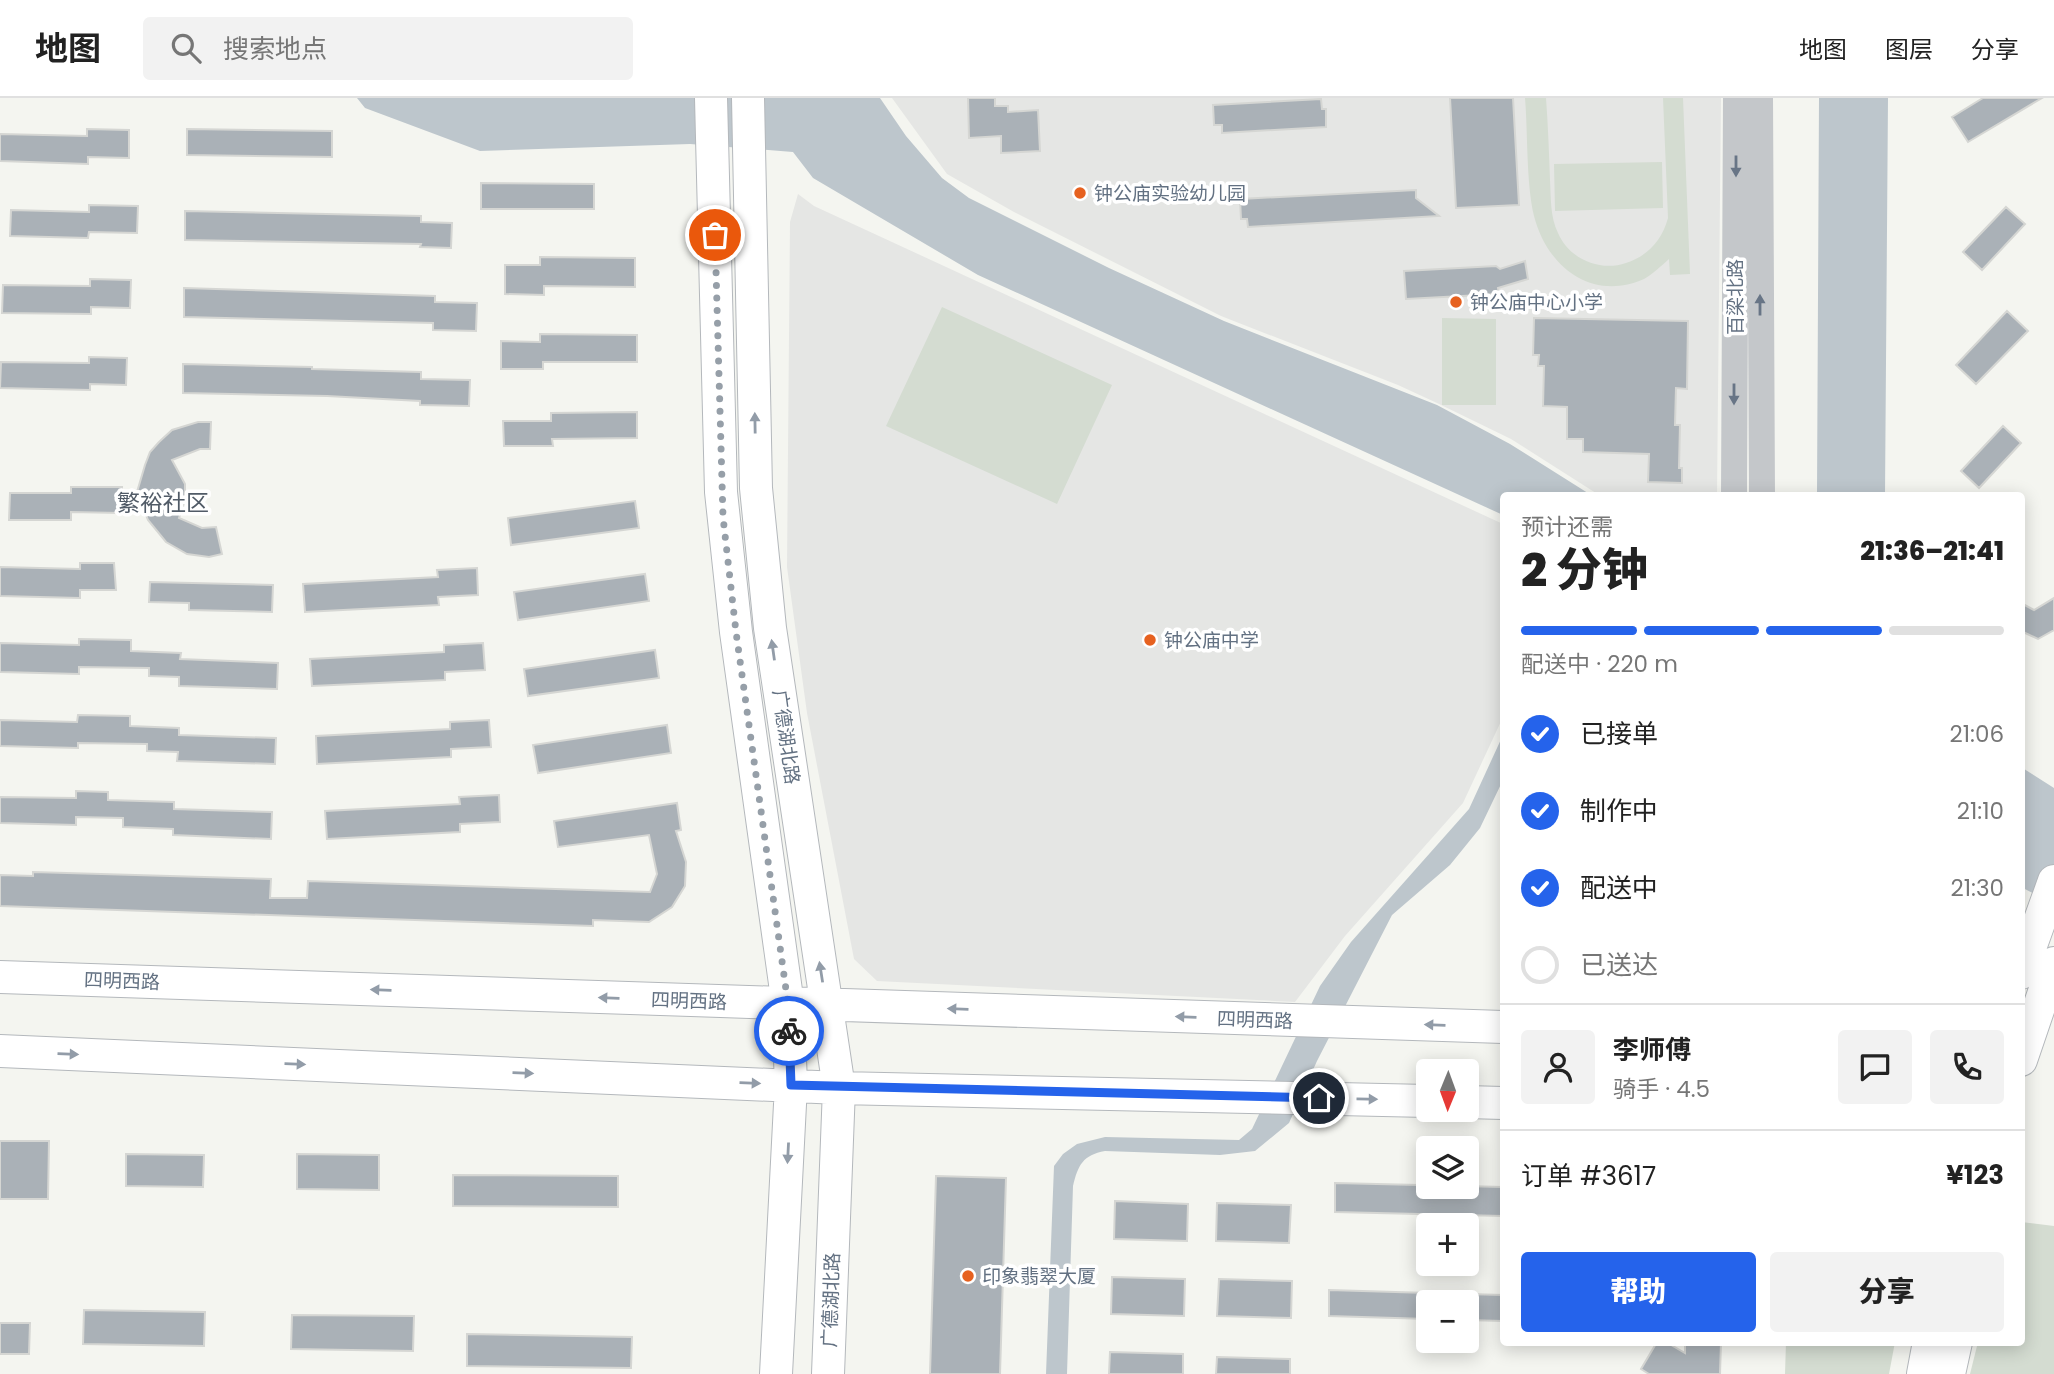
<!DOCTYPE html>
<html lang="zh">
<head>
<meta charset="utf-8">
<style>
  body { margin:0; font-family:Poppins,"Noto Sans SC",sans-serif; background:#f2f2f2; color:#222; height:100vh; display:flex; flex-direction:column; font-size:26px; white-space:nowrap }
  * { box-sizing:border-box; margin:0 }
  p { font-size:23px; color:#767676 }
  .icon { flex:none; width:38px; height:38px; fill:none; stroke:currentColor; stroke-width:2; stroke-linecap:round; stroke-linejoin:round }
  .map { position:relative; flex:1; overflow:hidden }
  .side { position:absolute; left:1500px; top:394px; width:525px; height:854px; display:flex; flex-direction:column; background:#fff; border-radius:7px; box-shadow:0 4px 18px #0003 }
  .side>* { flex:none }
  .needle { width:46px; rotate:181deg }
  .tools { position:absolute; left:1416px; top:961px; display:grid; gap:14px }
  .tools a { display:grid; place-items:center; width:63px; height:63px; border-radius:7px; background:#fff; box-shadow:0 4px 18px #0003; font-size:35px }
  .pin { position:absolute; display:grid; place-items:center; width:60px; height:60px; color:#fff; margin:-30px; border:4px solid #fff; border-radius:50%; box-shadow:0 2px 7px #0007 }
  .courier { position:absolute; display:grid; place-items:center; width:70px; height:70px; margin:-35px; border:5px solid #2563eb; border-radius:50%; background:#fff; color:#222; box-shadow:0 2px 9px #0007 }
  .headline em { font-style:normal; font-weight:800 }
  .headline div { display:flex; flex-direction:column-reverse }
  .headline { display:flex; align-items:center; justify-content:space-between; height:119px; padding:0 21px }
  h1 { font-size:46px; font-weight:800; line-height:52px }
  .bar { display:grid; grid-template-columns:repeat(4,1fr); gap:10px 7px; align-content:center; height:84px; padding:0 21px }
  .bar i { height:9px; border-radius:5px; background:#e0e0e0 }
  .bar .on { background:#2563eb }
  .bar p { grid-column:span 4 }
  .line { display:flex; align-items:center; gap:18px; padding:0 21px; border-top:2px solid #e0e0e0 }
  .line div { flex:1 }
  .round { display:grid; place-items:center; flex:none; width:74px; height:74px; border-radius:7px; background:#f2f2f2 }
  ol { padding:0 21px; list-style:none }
  li { display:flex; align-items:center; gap:21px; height:77px }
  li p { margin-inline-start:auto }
  li .icon { padding:7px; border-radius:50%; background:#2563eb; color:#fff; stroke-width:4 }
  li:last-child { color:#767676 }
  li i { width:38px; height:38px; border:4px solid #e0e0e0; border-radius:50% }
  .primary-button { display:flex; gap:14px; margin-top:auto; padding:14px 21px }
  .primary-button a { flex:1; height:80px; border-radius:7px; background:#2563eb; color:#fff; font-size:28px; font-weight:800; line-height:80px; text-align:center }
  .primary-button a+a { background:#f2f2f2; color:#222 }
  header { display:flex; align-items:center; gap:42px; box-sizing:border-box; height:98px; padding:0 35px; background:#fff; border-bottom:2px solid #e0e0e0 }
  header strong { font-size:33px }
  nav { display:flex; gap:38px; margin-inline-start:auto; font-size:24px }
  .search { width:490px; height:63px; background:#f2f2f2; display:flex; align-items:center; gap:18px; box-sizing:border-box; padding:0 24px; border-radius:7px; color:#767676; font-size:26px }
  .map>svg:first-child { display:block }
  .built { fill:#e5e6e4 }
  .green { fill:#d4dcd1 }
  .water { fill:#bdc6cc }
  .building { fill:#aab1b7; stroke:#d5d6d3; stroke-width:2 }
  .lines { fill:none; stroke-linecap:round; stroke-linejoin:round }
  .major-casing { stroke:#b4b8bc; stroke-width:34 }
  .minor { stroke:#c4c7ca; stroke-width:26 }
  .major { stroke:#fff; stroke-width:32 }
  .oneway { fill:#687586 }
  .oneway2 { fill:#929ca8 }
  .done { stroke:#969fa8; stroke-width:7; stroke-dasharray:0 12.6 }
  .route { stroke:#2563eb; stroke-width:9 }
  .poi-dot { fill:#e6611f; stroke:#fff; stroke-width:2.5 }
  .labels { text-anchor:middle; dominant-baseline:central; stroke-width:7; stroke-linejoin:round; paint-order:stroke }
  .poi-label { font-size:19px; fill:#637182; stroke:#fff; text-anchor:start }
  .street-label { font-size:19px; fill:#637182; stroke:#fff }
  .quarter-label { font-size:23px; fill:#515b67; stroke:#fff }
</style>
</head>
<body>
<header>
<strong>地图</strong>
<div class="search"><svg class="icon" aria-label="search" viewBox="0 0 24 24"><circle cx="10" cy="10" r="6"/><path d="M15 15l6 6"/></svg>搜索地点</div>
<nav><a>地图</a><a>图层</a><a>分享</a></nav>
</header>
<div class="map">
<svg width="2054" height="1276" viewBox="0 0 2054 1276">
  <rect width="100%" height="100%" fill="#f4f5f0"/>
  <path class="built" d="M892,0H1721L1717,397H1599L1511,341L1437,305L1398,287L1221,218L1014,114L947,76Z
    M798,96L814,108L1503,426V619L1463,705L1345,838L1295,904L877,883L854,861L807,615L787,469L790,124Z"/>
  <path class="green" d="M1525,0H1546C1548,27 1549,54 1550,82C1551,99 1550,119 1558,135C1569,161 1600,174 1626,165C1648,158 1662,142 1668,120L1663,0H1683L1690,176L1670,177L1669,161C1661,168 1653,176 1644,181C1592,204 1547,169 1534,118C1526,84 1528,36 1525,0Z
    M1662,64L1663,110L1555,113L1554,66Z
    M942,209L1112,287L1057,406L886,328Z
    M1442,220L1496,221V307H1442Z
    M2021,1124L2054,1128V1276H1970L1978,1244H2021Z
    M1786,1244H1895L1889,1276H1785Z"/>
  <path class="water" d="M357,0H880L906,38L942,80L969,100L1109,170L1224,223L1437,307L1510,346L1591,397H1503V417L978,177L813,80L793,54L690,46L480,53L365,10Z
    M1819,0H1888L1885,397H1817Z
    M1503,637V682L1480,730L1450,767L1392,817L1317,963L1289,1025L1255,1053L1220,1057L1105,1053C1083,1057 1078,1067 1073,1088L1067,1276H1046L1054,1068L1063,1056L1077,1046L1105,1039L1239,1042L1252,1031L1320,888L1351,844L1469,711Z
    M2021,669L2054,690V806L2021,789Z"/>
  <path class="building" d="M968,0H995V8H1008V14L1038,12L1040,53L1001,55V38L969,40Z
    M1450,0H1513L1519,107L1456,110Z
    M1983,0H2042L1968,44L1952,19Z
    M1321,1L1322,11H1326V29L1222,35V27H1214L1213,7Z
    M87,31L129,32V60L88,59V66L0,63V36L87,38Z
    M187,31L332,33V59L187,57Z
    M481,85L594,86V111H481Z
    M1416,92V100L1439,118L1248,129L1247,121H1241L1240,101Z
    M89,107L138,108L137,135L89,134L88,140L10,138L11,112L89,114Z
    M2006,109L2025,126L1982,172L1963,154Z
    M185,113L421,118V124L452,125L451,150L420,149L421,146L185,142Z
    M540,159L635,160V189L544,188V197L505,196V167H540Z
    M1525,163L1528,181L1498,190L1499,196L1406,201L1404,173L1496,168L1500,171Z
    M90,181L131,182L130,210L91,209V216L2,215L3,187L90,188Z
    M184,190L435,198V204L477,205L476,233L433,232V225L184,219Z
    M2007,213L2028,233L1976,286L1956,267Z
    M1534,220L1688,223L1687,291L1676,290L1675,327H1680L1679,370H1682V385L1648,384L1649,356L1583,354V341H1567V309L1543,308L1544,268H1538L1539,257H1533Z
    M540,236L637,237V264H543V271H501V243L540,244Z
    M89,259L127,260L126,287L90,286V292L0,290L1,264L89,265Z
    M183,266L312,269V271L421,274V281L470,282L469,308L420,307V303L327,298L183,295Z
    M637,314V340L552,341L553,348H504L503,323H551V315Z
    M198,324H211L210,351H200L172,362L185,386V402L179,420L202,430L216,429L222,456L209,459L187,456L166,444L148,422L137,394L145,367L150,354L159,344L172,332Z
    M2003,328L2021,345L1979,390L1961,373Z
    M71,389H122L121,415L71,414V422H9L10,395H71Z
    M635,403L639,430L511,447L508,420Z
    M80,465H114L116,492H80V500L0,498V469L80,471Z
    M477,470L478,497L438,499L439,507L305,514L303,486L438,479L437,472Z
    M645,476L649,503L518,522L514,494Z
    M150,484L273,487L272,514L189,512V505L149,504Z
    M2054,500V532L2038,541L2021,533V505L2034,512Z
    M79,541L131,542V553L181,555L180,561L278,565L277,591L179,588V579L149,578V570L79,569V576L0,574V545L79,547Z
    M483,545L485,572L445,574V582L312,588L310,561L444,554V547Z
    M655,552L659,580L528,598L524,571Z
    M78,617L130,618V628L179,630V637L276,640L275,666L177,663L178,654L147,653V646L78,645V650L0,648V622L77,624Z
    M489,622L491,649L451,651V659L317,666L316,638L450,631V624Z
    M667,627L671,655L538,675L533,647Z
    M76,693L108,694V702L174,704V711L272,714L271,741L173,737V731L123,729V720L76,719V727L0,725V699L76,700Z
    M499,697L500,724L460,726V734L327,741L325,713L460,706L459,699Z
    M677,705L681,732L676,733L686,764L685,788L672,809L649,824L593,822V828L0,808V777L33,778V774L271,781L270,800H307L308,783L650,794L657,776L649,737L558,749L554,723Z
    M0,1043H49L48,1101H0Z
    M126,1056L204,1057L203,1089L126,1088Z
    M297,1056L379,1057V1092L297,1091Z
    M453,1077L618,1078V1109L453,1108Z
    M936,1078L1006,1080L1000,1276H930Z
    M1335,1085L1503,1089V1118L1335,1114Z
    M1115,1103L1188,1106L1187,1143L1114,1141Z
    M1217,1105L1291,1107L1289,1145L1216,1143Z
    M1112,1179L1185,1181L1184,1218L1111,1216Z
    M1219,1181L1292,1183L1291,1220L1217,1218Z
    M1329,1192L1428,1195V1221L1329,1218Z
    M1466,1196L1503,1197V1223L1466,1222Z
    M84,1212L205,1214L204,1248L83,1246Z
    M292,1217L414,1218L413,1253L291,1251Z
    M0,1225H30L29,1256H0Z
    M467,1236L632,1239L631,1270L467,1268Z
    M1657,1244H1666L1685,1255V1244H1721L1720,1276H1649L1641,1271Z
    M1110,1254L1183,1256V1276H1109Z
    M1217,1259L1290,1261V1276H1216Z"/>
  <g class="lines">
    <defs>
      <path id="major" d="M711,0L721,394L736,534L788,907L791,987L776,1276
        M748,0L756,390L770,530L839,990L828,1276
        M2021,875L2054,783
        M0,879L1503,929
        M0,953L839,990L1428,1003
        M2021,962L2054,865
        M1466,1004L1503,1005
        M1923,1276L1929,1244
        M1949,1276L1956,1244"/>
    </defs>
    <use href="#major" class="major-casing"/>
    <path class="minor" d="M1760,0L1762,397
      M1734,397L1736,0"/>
    <use href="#major" class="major"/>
  </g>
  <defs><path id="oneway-solid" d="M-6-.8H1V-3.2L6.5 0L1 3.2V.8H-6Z" transform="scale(1.75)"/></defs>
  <g class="oneway">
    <use href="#oneway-solid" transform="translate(1736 68) rotate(90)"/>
    <use href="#oneway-solid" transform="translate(1760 207) rotate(-90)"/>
    <use href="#oneway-solid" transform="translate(1734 296) rotate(90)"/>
  </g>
  <g class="oneway2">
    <use href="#oneway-solid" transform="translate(755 325) rotate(-91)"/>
    <use href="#oneway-solid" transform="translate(773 552) rotate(-98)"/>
    <use href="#oneway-solid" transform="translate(821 874) rotate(-99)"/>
    <use href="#oneway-solid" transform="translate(381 892) rotate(-178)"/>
    <use href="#oneway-solid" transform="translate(609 900) rotate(-178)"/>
    <use href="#oneway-solid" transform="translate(958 911) rotate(-178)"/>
    <use href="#oneway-solid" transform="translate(1186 919) rotate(-178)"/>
    <use href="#oneway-solid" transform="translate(1435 927) rotate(-178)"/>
    <use href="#oneway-solid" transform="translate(68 956) rotate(2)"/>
    <use href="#oneway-solid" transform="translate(295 966) rotate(2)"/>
    <use href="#oneway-solid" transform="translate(523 975) rotate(2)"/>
    <use href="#oneway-solid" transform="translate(750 985) rotate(2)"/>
    <use href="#oneway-solid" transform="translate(1367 1001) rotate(1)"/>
    <use href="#oneway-solid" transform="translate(788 1055) rotate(93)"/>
  </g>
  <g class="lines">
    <path class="done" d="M715,137L723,419L736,534L788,906L789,933"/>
    <path class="route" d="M789,933L791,987L1319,1000"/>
  </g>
  <g class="poi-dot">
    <circle cx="1080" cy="95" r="7"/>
    <circle cx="1456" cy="204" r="7"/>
    <circle cx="1150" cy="542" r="7"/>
    <circle cx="968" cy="1178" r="7"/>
  </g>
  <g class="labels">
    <g class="poi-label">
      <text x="1094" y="95">钟公庙实验幼儿园</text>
      <text x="1470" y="204">钟公庙中心小学</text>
      <text x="1164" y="542">钟公庙中学</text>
      <text x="982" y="1178">印象翡翠大厦</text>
    </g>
    <g class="street-label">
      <text transform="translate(1735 199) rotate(-90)">百梁北路</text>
      <text transform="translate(786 639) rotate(82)">广德湖北路</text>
      <text transform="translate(122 883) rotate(2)">四明西路</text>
      <text transform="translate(689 903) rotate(2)">四明西路</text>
      <text transform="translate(1255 922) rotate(2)">四明西路</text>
      <text transform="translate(831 1202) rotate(-88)">广德湖北路</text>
    </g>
    <g class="quarter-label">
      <text x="163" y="405">繁裕社区</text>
    </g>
  </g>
</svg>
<div class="tools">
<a><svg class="needle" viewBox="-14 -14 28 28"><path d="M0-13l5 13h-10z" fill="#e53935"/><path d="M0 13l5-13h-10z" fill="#767676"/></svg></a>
<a><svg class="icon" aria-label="layers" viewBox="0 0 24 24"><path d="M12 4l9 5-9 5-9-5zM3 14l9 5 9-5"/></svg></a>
<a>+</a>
<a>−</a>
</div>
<div class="pin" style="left:715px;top:137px;background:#ea580c"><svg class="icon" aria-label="bag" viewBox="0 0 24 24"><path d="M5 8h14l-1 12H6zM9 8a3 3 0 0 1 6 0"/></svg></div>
<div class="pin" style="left:1319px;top:1000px;background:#1f2937"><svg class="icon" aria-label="home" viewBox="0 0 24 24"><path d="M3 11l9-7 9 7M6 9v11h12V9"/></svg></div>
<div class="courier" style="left:789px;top:933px"><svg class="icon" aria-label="bike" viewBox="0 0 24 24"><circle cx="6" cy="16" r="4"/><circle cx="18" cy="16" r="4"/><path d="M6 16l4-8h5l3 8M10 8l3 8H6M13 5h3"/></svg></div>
<section class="side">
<div class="headline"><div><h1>2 分钟</h1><p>预计还需</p></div><em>21:36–21:41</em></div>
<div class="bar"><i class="on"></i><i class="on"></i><i class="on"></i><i></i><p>配送中 · 220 m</p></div>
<ol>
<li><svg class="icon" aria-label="check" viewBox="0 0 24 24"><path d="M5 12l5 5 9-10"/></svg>已接单<p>21:06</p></li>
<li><svg class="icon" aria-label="check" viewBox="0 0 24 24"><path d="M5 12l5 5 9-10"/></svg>制作中<p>21:10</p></li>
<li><svg class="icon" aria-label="check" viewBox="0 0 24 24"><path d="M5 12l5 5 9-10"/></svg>配送中<p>21:30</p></li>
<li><i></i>已送达</li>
</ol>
<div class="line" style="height:126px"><a class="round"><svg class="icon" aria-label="person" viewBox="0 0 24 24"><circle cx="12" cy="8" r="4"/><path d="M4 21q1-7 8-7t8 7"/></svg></a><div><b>李师傅</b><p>骑手 · 4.5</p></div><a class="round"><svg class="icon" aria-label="chat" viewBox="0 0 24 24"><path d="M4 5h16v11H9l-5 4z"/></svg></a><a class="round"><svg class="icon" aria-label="phone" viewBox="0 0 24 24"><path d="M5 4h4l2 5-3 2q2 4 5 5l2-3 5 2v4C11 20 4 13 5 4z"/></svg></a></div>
<div class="line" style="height:91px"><div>订单 #3617</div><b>¥123</b></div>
<div class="primary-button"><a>帮助</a><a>分享</a></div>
</section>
</div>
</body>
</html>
